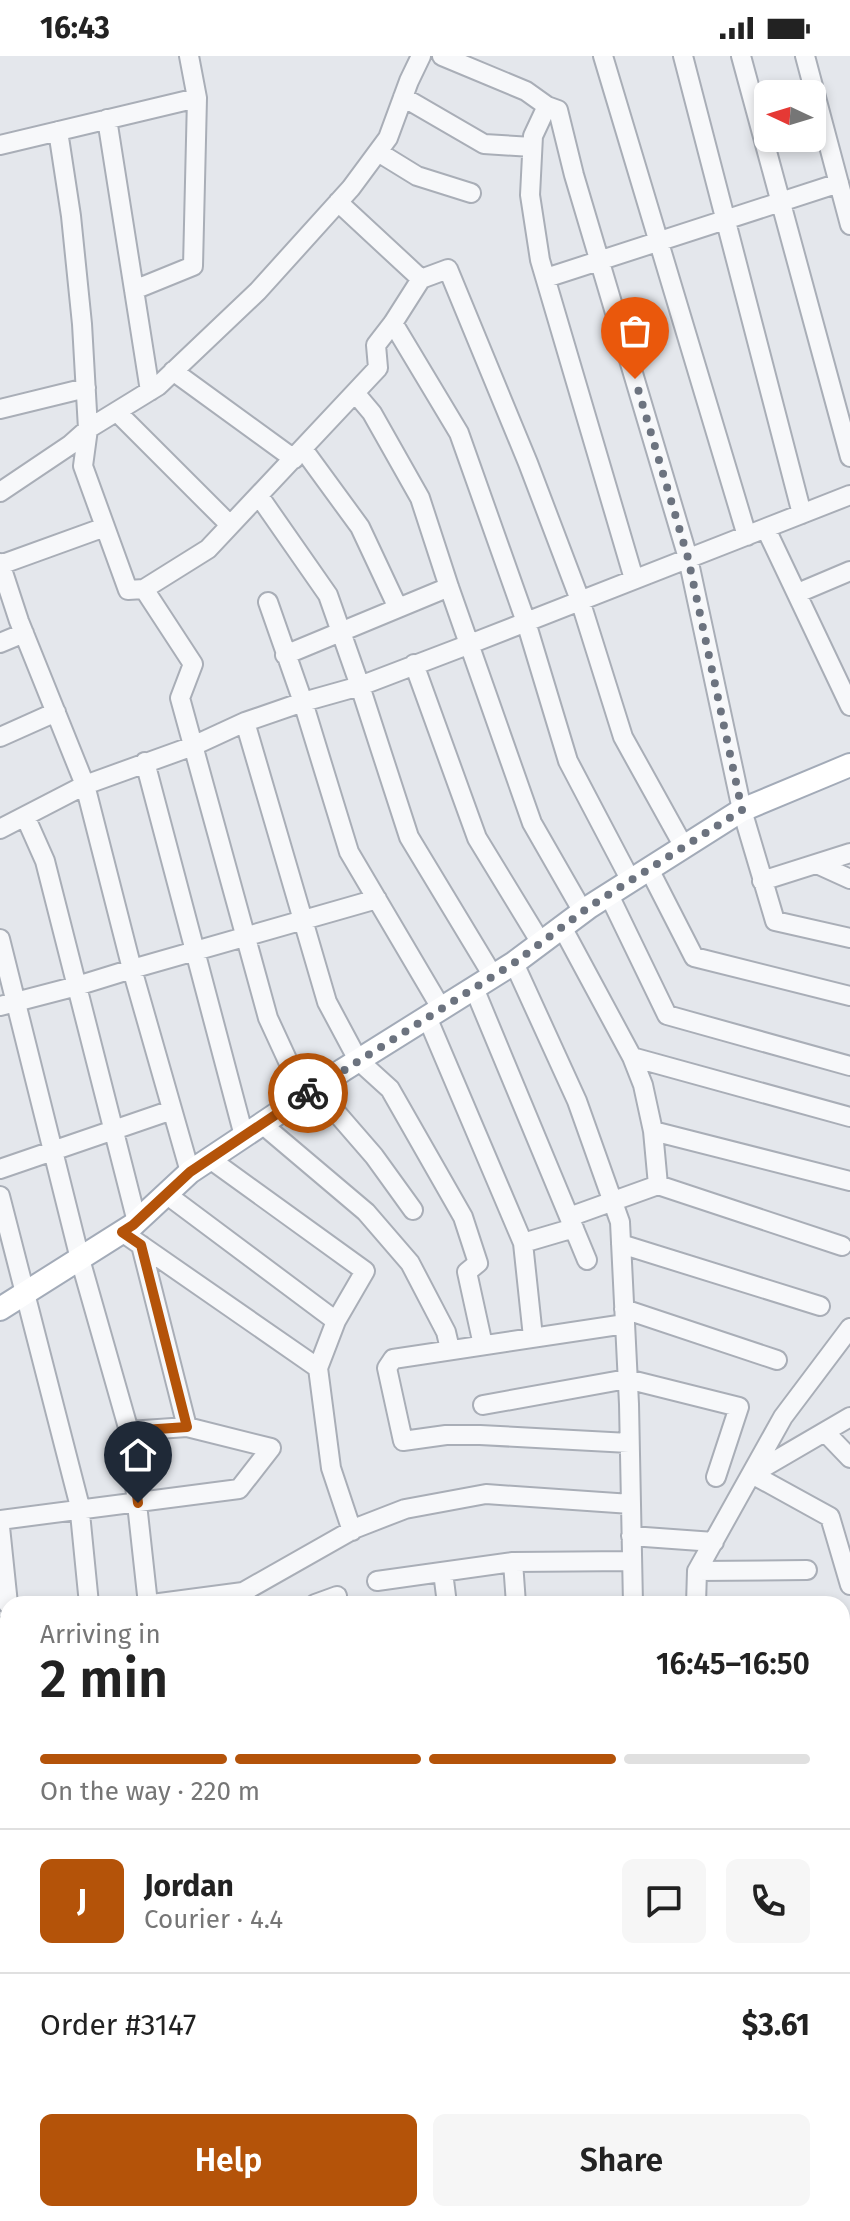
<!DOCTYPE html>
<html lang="en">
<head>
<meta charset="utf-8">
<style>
  body { margin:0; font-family:"Fira Sans",sans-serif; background:#f6f6f6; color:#222; height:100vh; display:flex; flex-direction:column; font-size:30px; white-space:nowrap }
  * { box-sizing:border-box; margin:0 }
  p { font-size:26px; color:#767676 }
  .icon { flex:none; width:44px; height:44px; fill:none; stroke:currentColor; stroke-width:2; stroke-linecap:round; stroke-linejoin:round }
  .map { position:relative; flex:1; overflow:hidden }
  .side { position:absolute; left:0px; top:1540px; width:850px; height:626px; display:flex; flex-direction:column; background:#fff; border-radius:24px 24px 0 0; box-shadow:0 4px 12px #0003 }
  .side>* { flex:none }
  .needle { width:52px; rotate:274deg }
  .buttons { position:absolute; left:754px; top:24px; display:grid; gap:16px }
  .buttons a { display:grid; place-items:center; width:72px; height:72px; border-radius:12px; background:#fff; box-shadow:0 4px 12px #0003; font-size:40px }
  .pin { position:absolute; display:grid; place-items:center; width:68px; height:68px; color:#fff; margin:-82px -34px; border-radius:50% 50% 50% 0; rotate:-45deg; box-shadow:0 0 8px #0007 }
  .pin .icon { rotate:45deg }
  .courier { position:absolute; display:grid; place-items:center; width:80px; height:80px; margin:-40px; border:6px solid #b45309; border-radius:50%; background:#fff; color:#222; box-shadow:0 2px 10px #0007 }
  .summary em { font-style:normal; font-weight:600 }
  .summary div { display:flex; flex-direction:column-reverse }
  .summary { display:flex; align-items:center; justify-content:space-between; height:136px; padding:0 40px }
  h1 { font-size:52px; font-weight:600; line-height:60px }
  .bar { display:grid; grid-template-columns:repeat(4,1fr); gap:12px 8px; align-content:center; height:96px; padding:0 40px }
  .bar i { height:10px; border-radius:6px; background:#e0e0e0 }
  .bar .active { background:#b45309 }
  .bar p { grid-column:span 4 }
  .line { display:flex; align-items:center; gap:20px; padding:0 40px; border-top:2px solid #e0e0e0 }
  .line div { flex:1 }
  .round { display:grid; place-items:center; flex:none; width:84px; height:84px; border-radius:12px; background:#f6f6f6 }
  .cta { display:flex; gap:16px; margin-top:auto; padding:16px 40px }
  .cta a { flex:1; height:92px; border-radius:12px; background:#b45309; color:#fff; font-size:32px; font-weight:600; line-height:92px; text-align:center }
  .cta a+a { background:#f6f6f6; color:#222 }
  .status { display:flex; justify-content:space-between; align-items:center; height:56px; padding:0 40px; background:#fff; direction:ltr }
  .status svg { height:22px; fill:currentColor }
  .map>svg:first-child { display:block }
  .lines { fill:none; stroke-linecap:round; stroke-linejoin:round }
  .minor-casing { stroke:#a9aeb7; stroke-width:22 }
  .major-casing { stroke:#a3abb8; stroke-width:26 }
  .minor { stroke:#f7f8fa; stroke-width:18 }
  .major { stroke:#fff; stroke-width:22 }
  .done { stroke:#6c737f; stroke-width:8; stroke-dasharray:0 14.4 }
  .route { stroke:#b45309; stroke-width:10 }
</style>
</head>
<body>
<div class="status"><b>16:43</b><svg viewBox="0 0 49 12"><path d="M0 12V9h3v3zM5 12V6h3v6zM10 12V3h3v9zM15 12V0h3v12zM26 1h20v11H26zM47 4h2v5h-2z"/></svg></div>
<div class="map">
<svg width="850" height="2165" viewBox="0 0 850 2165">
  <rect width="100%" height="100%" fill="#e4e7ec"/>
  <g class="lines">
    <defs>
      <path id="minor" d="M442,0L526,35L547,50L558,54L574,119L688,502L742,754L775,865L850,882
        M603,0L747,480
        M683,0L802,458
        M741,0L850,401
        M805,0L850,169
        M403,41L484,88L532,91
        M547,50L533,80L530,139L540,204L634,523
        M107,63L150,335
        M58,75L71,160L82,268L88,373L83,410L128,534L144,533L193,608L180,642L268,962L304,1040
        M0,89L197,42
        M378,96L417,120L471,137
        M338,146L421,223
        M546,222L839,127
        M134,234L193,210L197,42L189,0
        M393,267L459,377L526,566L568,705L631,825
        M173,315L294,403
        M356,338L372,357L420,442L449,531L532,767L583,856
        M0,353L86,332
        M117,356L230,469
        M303,393L360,471L398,552
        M0,436L70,389L88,373L158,330L258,235L351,132L388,82L409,25L421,0
        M259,440L328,539L360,630L409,781L493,920
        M766,473L850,650
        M0,507L19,565L85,729L132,913L190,1116
        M0,509L105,471
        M144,533L208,493L378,312L376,289L393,267L421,223L448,213L528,407L580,544L623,681L684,791
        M798,537L850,515
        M268,546L303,646L349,796L441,952
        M0,587L24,577
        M285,599L449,531
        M414,608L477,782L541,887
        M245,666L327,946L358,1004L390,1033L463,1161L478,1207L467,1216L483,1289
        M0,681L56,656
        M145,706L244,1080
        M25,760L45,805L137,1166
        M0,773L85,729L193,690L245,666L303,646L360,630L470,588L850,439
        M817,808L850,823
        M649,813L694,901L850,940
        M762,825L850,797
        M609,839L667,959L850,1010
        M562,871L632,1001L643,1029L653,1075L658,1129
        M0,883L80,1203L129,1375L148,1548
        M514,907L577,1045L620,1166L629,1348L633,1548
        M474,932L587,1204
        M0,950L77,930L132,913L377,843
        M427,961L523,1187L533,1281
        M632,1001L850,1061
        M315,1032L374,1100L413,1154
        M262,1068L366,1156L410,1207L446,1276L450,1293
        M653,1075L850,1125
        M210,1103L365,1215L336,1265L318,1312L331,1412L352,1475
        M0,1113L172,1054
        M166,1138L336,1265
        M0,1140L79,1447L89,1548
        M569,1161L658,1129L842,1190
        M122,1176L318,1312
        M523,1187L574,1172
        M621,1188L820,1250
        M141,1189L187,1371
        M624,1253L777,1304
        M625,1268L393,1303L387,1312L403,1385L446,1379H480L629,1387
        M483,1349L627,1323L739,1351L716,1421
        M825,1376L850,1402
        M754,1417L850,1361
        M752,1418L830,1461L850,1529
        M0,1464L239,1433L271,1392L187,1371L129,1375
        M0,1471L8,1548
        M631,1480L714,1486
        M513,1506L516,1548
        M697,1515L807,1514
        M443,1516L447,1548
        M377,1525L513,1506L632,1505
        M152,1548L243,1536L356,1472L405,1453L486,1438L631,1448
        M315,1548L337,1540
        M696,1548L697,1515L783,1361L850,1272
        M0,1571L8,1570
        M842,1594L850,1592
        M842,1659L850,1657
        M0,1691L8,1690
        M842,1759L850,1757
        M842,1828L850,1824
        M842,1861L850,1891
        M0,1937L8,2004
        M842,1976L850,1973
        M842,2105L850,2102
        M27,2158V2165
        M92,2158L93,2165
        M258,2158L259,2165
        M747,2158L749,2165
        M165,2165L204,2158
        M615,2165L655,2158"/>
      <path id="major" d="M0,1253L133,1169L190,1116L343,1014L514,907L589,851L742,754L850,709"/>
    </defs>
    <use href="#minor" class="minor-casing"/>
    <use href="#major" class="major-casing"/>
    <use href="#minor" class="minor"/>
    <use href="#major" class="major"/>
  </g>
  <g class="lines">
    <path class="done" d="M308,1037L514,907L589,851L742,754L688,502L635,323"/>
    <path class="route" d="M138,1447L129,1375L187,1371L141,1189L122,1176L133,1169L190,1116L308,1037"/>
  </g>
</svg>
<div class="buttons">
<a><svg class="needle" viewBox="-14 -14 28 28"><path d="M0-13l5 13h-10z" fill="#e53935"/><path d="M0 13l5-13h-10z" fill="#767676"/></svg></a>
</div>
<div class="pin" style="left:635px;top:323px;background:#ea580c"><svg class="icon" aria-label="bag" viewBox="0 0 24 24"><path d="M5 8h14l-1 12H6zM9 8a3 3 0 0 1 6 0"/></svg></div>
<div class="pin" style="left:138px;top:1447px;background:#1f2937"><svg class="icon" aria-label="home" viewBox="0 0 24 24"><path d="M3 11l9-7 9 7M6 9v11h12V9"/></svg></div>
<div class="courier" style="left:308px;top:1037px"><svg class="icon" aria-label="bike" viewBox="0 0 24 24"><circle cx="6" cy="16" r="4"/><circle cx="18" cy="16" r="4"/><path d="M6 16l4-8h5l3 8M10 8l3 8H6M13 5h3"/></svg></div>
<section class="side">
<div class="summary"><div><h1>2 min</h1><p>Arriving in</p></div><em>16:45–16:50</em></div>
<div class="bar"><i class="active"></i><i class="active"></i><i class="active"></i><i></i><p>On the way · 220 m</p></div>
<div class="line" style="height:144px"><b class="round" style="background:#b45309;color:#fff">J</b><div><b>Jordan</b><p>Courier · 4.4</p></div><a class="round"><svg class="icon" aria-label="chat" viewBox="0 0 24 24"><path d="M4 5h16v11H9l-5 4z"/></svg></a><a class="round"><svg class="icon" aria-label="phone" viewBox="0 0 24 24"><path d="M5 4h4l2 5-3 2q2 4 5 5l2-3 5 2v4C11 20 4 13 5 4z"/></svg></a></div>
<div class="line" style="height:104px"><div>Order #3147</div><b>$3.61</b></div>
<div class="cta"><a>Help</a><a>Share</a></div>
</section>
</div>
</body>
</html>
